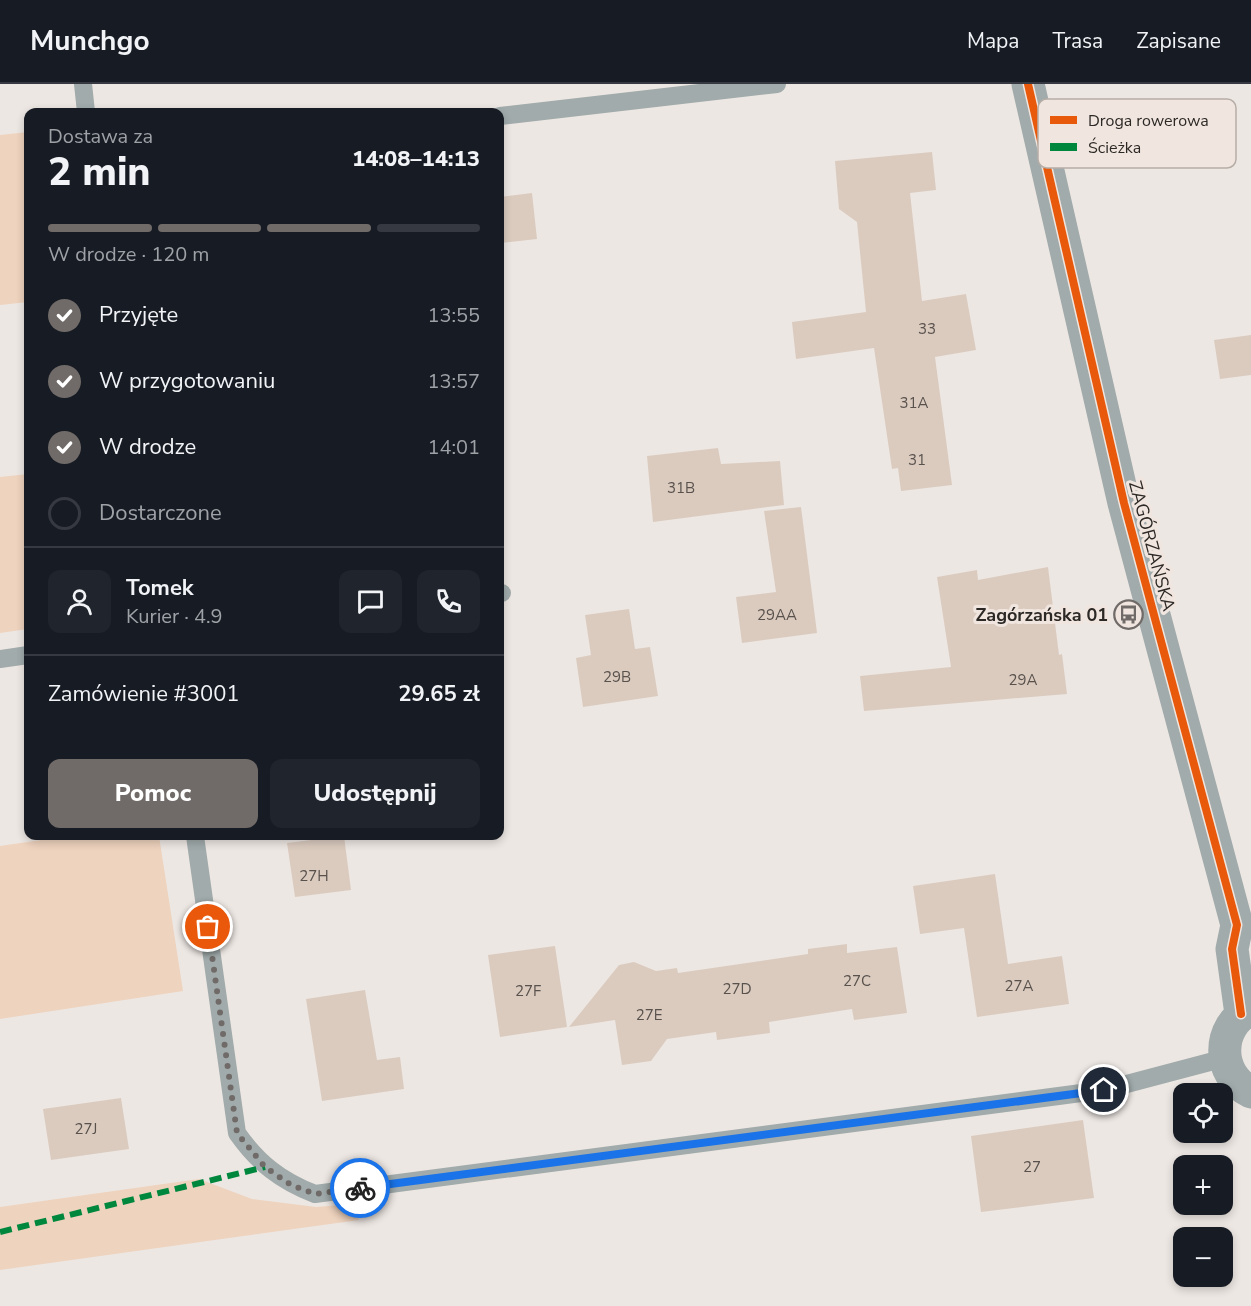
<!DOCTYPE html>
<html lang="pl">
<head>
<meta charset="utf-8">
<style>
  body { margin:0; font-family:"Nunito Sans",sans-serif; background:#20242c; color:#f1f3f6; height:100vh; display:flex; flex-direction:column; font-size:22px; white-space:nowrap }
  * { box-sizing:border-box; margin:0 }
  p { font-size:20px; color:#9ea1a6 }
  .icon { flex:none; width:33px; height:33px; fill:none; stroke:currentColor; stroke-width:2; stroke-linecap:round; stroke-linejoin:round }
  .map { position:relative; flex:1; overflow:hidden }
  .drawer { position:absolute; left:24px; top:24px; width:480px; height:732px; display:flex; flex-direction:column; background:#171b24; border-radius:12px; box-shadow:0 3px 9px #0003 }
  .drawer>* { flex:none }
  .buttons { position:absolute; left:1173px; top:999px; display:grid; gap:12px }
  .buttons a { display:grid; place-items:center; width:60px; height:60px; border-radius:12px; background:#171b24; box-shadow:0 3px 9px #0003; font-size:30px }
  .pin { position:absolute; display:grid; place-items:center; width:51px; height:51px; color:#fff; margin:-26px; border:3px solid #fff; border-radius:50%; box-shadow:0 2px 6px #0007 }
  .courier { position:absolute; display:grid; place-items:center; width:60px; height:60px; margin:-30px; border:4px solid #1a73e8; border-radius:50%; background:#fff; color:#222; box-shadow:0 2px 8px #0007 }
  .headline em { font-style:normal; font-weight:800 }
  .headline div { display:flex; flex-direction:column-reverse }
  .headline { display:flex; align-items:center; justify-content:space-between; height:102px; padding:0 24px }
  h1 { font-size:39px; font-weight:800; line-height:45px }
  .bar { display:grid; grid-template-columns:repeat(4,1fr); gap:9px 6px; align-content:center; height:72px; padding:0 24px }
  .bar i { height:8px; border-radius:4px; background:#363941 }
  .bar .current { background:#706b68 }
  .bar p { grid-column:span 4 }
  .line { display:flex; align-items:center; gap:15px; padding:0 24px; border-top:2px solid #363941 }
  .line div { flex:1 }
  .round { display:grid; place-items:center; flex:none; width:63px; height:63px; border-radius:12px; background:#20242c }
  ol { padding:0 24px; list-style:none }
  li { display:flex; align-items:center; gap:18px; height:66px }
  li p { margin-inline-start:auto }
  li .icon { padding:6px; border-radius:50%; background:#706b68; color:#fff; stroke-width:4 }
  li:last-child { color:#9ea1a6 }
  li i { width:33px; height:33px; border:3px solid #363941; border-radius:50% }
  .cta { display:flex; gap:12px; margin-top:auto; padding:12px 24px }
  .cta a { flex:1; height:69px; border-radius:12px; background:#706b68; color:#fff; font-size:24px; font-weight:800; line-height:69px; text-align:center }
  .cta a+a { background:#20242c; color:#f1f3f6 }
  header { display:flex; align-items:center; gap:36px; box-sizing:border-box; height:84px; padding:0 30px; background:#171b24; border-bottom:2px solid #363941 }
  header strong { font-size:28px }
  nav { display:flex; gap:33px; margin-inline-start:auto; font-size:21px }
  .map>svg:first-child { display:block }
  .green { fill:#eed3be }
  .building { fill:#dbcbbf }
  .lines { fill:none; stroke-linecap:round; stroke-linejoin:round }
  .service { stroke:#a1abab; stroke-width:18 }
  .tertiary { stroke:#a1abab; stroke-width:33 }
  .quiet { stroke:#00873e; stroke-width:6; stroke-dasharray:12 6; stroke-linecap:butt }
  .cycleway-casing { stroke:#f1e6df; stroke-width:11 }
  .cycleway { stroke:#e8590c; stroke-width:8 }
  .done { stroke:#706b68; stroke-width:6; stroke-dasharray:0 10.8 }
  .route { stroke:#1a73e8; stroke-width:8 }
  .labels { text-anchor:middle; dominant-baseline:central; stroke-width:6; stroke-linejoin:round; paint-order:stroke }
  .number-label { font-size:15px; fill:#58514c }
  .street-label { font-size:18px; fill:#2c2825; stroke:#f1e6df }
  .poi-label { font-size:18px; font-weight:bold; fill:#2c2825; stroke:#f1e6df; text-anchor:end }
  .key { fill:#f1e6df; stroke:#b6ada7; stroke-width:1.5 }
  .key-label { font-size:16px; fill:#2c2825 }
</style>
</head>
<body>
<header>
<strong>Munchgo</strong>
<nav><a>Mapa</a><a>Trasa</a><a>Zapisane</a></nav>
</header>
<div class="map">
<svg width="1251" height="1222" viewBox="0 0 1251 1222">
  <rect width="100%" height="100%" fill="#ede7e3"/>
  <path class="green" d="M28,48V218L0,221V51Z
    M28,390V545L0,549V393Z
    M69,752H159L183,907L0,935V762Z
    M199,1095L252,1115L316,1123L353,1120L359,1136L0,1186V1123Z"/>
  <path class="building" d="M932,68L936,106L910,109L922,217L966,210L976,266L935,273L952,401L901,407L898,384L892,385L874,264L796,275L792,238L866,228L857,138L839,125L835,77Z
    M532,109L537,155L500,159V113Z
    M1251,251V291L1220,295L1214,256Z
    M718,364L721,380L780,377L784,421L653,438L647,372Z
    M801,423L817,549L742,559L736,513L776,508L764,427Z
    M1048,483L1059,571L1062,570L1067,610L864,627L860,592L951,583L937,493L977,486L978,496Z
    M629,525L635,565L650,563L658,612L583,623L576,574L591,571L585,531Z
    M344,752L351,806L295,813L287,759Z
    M995,790L1008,880L1062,872L1069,920L977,933L964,844L920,850L913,802Z
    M847,860V869L897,863L907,929L854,936L852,925L769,938L770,949L717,956L716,948L667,955L651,977L622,981L615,936L569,943L619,881L634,878L656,887L677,884L678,889L808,870V865Z
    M555,862L567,943L500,953L488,871Z
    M365,906L377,976L400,973L404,1005L322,1017L306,915Z
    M121,1014L129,1065L51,1076L43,1025Z
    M1083,1036L1094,1114L981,1128L971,1052Z"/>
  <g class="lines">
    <path class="service" d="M83,0L86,28
      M500,32L777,0
      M500,509H502
      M0,575L28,571
      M195,752L237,1049C258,1079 281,1097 315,1110L1104,1006L1225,974"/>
    <path class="tertiary" d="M1028,0L1124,419L1237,841L1232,865L1241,930
      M1251,925C1216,942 1216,991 1251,1008"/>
    <path class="quiet" d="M0,1148L265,1083"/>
    <defs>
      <path id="cycleway" d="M1028,0L1124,419L1237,841L1232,865L1241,930"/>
    </defs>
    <use href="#cycleway" class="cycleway-casing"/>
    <use href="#cycleway" class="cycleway"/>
  </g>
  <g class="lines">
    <path class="done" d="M208,843L237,1049L265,1083L291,1101L315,1110L360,1104"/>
    <path class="route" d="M360,1104L1104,1006"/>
  </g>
  <defs>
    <symbol id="bus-ring" viewBox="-11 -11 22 22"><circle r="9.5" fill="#f1e6df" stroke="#706b68" stroke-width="1.5"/><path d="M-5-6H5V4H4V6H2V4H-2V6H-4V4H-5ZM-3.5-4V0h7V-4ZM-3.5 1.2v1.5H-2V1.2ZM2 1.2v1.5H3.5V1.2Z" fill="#706b68"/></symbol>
  </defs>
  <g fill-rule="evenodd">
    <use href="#bus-ring" x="1112" y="514" width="33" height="33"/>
  </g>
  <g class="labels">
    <g class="number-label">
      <text x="927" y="245">33</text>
      <text x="914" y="319">31A</text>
      <text x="917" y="376">31</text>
      <text x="681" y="404">31B</text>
      <text x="777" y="531">29AA</text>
      <text x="617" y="593">29B</text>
      <text x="1023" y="596">29A</text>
      <text x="314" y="792">27H</text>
      <text x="857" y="897">27C</text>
      <text x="1019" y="902">27A</text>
      <text x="737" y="905">27D</text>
      <text x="528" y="907">27F</text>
      <text x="649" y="931">27E</text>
      <text x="86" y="1045">27J</text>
      <text x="1032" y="1083">27</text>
    </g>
    <g class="street-label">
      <text transform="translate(1152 462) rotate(75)">ZAGÓRZAŃSKA</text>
    </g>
    <g class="poi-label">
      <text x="1108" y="531">Zagórzańska 01</text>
    </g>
  </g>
  <rect x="1038" y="15" width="198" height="69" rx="9" class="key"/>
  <rect x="1050" y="32" width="27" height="8" fill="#e8590c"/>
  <rect x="1050" y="59" width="27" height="8" fill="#00873e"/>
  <g class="key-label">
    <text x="1088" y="42">Droga rowerowa</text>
    <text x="1088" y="69">Ścieżka</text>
  </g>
</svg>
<div class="buttons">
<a><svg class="icon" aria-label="locate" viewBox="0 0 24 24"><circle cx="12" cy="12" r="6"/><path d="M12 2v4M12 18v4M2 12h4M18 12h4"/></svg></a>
<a>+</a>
<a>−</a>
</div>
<div class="pin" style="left:208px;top:843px;background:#ea580c"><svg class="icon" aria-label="bag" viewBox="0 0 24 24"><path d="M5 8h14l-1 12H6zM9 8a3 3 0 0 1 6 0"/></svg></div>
<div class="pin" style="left:1104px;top:1006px;background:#1f2937"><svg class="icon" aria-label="home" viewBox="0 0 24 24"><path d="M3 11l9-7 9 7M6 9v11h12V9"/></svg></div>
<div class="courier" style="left:360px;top:1104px"><svg class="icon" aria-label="bike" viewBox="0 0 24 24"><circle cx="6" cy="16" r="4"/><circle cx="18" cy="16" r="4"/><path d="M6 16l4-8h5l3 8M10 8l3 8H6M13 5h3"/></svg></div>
<section class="drawer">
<div class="headline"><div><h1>2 min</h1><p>Dostawa za</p></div><em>14:08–14:13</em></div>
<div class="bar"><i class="current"></i><i class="current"></i><i class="current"></i><i></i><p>W drodze · 120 m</p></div>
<ol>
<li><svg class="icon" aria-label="check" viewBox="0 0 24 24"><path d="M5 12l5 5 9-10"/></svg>Przyjęte<p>13:55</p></li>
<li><svg class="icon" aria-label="check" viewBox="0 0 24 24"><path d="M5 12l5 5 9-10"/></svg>W przygotowaniu<p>13:57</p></li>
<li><svg class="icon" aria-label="check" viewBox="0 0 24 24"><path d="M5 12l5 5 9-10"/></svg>W drodze<p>14:01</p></li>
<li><i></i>Dostarczone</li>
</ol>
<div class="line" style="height:108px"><a class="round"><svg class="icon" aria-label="person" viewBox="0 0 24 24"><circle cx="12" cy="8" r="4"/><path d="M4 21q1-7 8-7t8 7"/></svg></a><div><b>Tomek</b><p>Kurier · 4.9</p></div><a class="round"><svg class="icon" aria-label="chat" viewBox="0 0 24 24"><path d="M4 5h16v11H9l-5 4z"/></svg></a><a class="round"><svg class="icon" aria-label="phone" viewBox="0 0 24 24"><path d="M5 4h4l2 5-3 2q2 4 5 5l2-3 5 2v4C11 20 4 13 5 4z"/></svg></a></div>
<div class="line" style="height:78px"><div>Zamówienie #3001</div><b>29.65 zł</b></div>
<div class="cta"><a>Pomoc</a><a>Udostępnij</a></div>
</section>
</div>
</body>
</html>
